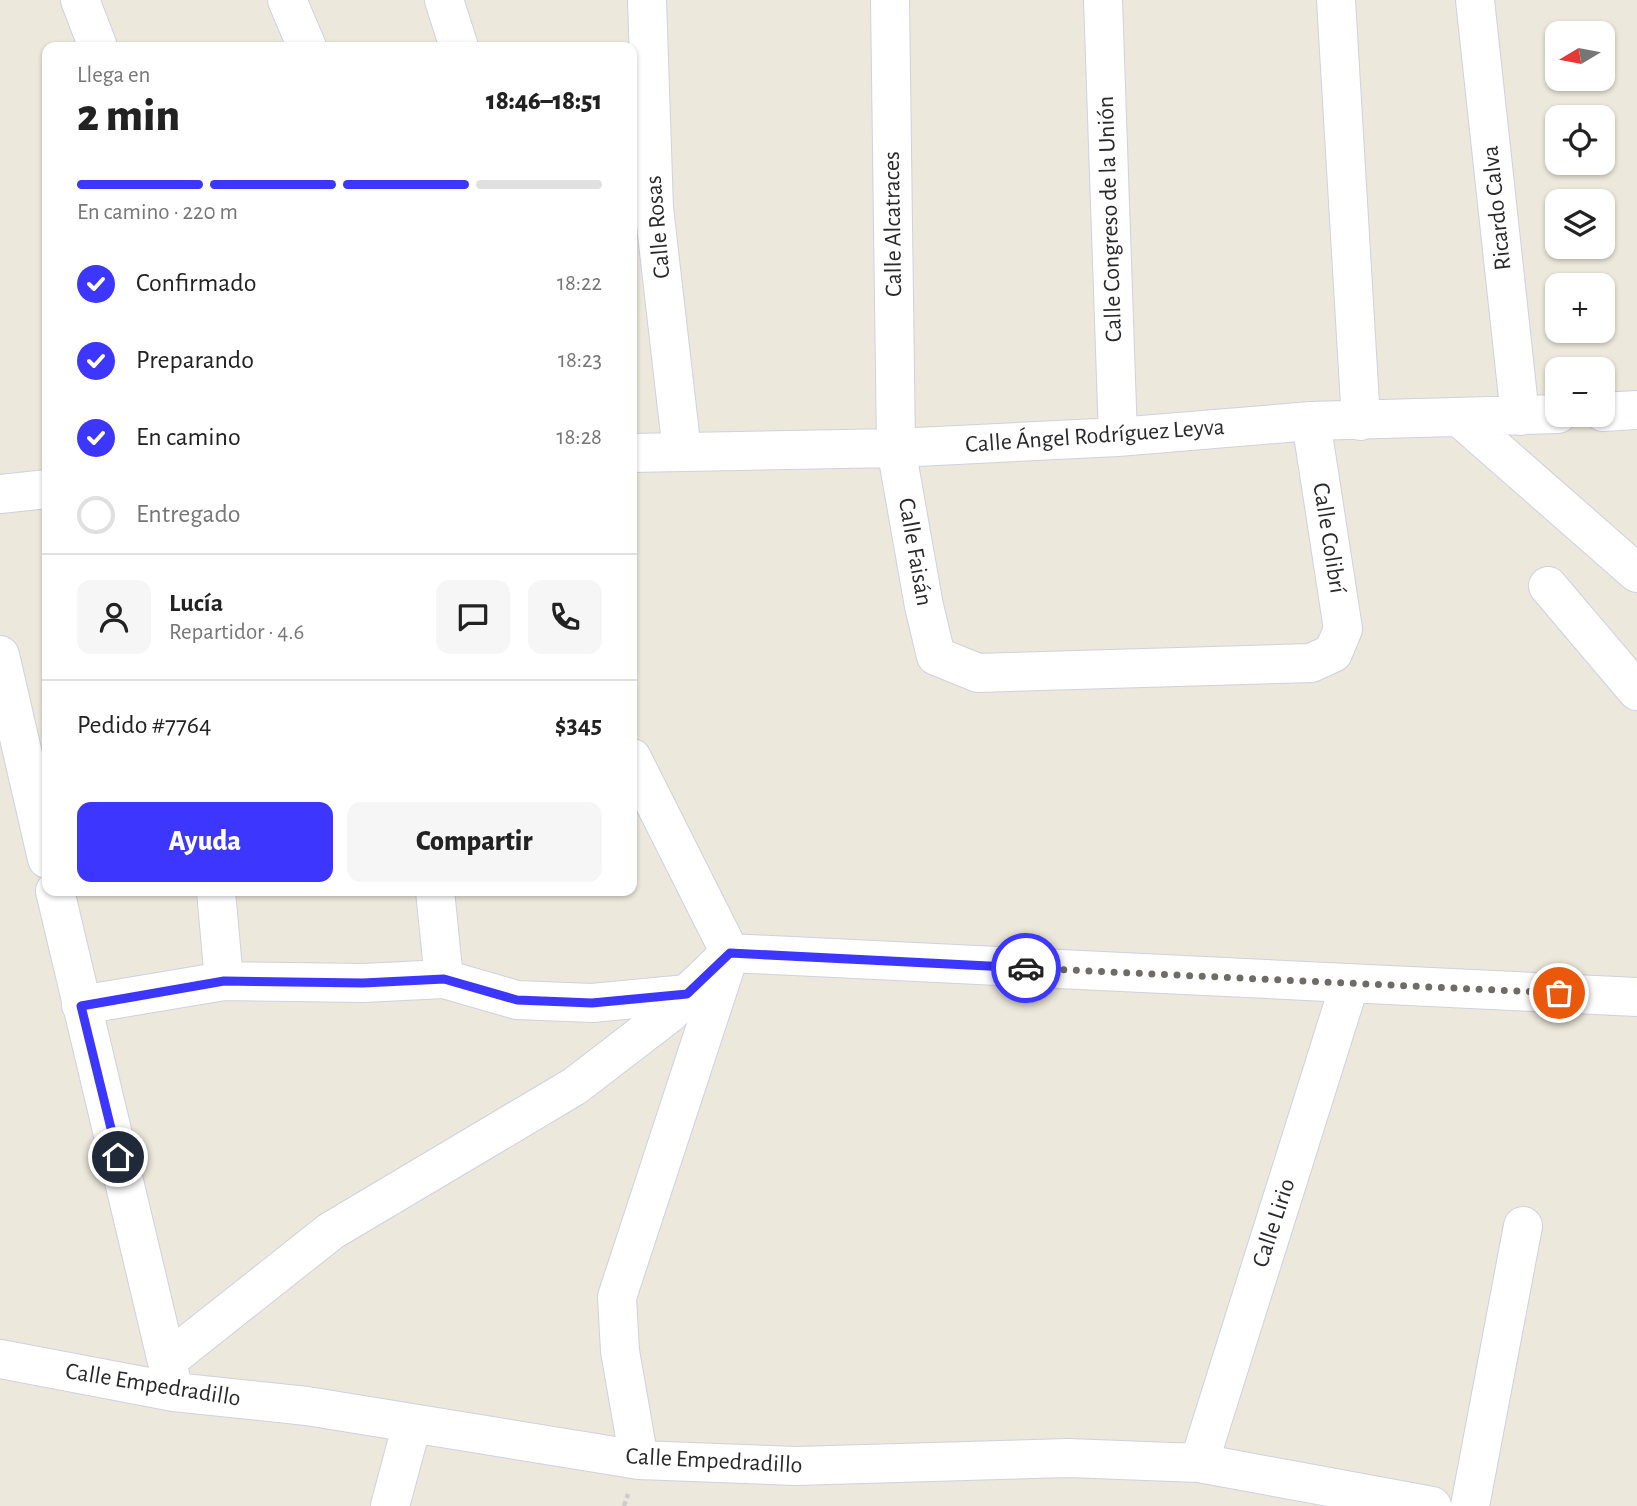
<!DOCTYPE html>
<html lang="es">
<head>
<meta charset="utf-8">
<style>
  body { margin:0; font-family:"Alegreya Sans",sans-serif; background:#f6f6f6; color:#222; height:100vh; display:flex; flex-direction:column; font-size:26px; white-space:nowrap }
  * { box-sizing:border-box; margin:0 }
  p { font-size:23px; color:#767676 }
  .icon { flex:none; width:38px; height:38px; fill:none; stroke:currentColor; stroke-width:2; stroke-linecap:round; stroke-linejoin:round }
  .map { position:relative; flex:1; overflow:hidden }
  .panel { position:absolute; left:42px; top:42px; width:595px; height:854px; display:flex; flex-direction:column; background:#fff; border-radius:14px; box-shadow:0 2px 5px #0004 }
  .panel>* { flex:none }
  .needle { width:46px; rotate:260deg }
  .controls { position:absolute; left:1545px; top:21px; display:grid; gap:14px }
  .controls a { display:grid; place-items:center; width:70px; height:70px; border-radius:14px; background:#fff; box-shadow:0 2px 5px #0004; font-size:35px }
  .pin { position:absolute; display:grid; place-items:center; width:60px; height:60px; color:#fff; margin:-30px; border:4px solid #fff; border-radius:50%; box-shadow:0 2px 7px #0007 }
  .courier { position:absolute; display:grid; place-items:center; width:70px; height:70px; margin:-35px; border:5px solid #3c36fe; border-radius:50%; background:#fff; color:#222; box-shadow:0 2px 9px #0007 }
  .headline em { font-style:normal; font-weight:800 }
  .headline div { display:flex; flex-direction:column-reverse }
  .headline { display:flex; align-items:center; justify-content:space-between; height:119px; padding:0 35px }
  h1 { font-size:46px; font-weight:800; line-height:52px }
  .bar { display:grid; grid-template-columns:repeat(4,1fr); gap:10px 7px; align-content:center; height:84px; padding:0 35px }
  .bar i { height:9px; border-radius:5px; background:#e0e0e0 }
  .bar .current { background:#3c36fe }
  .bar p { grid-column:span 4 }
  .line { display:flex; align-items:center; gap:18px; padding:0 35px; border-top:2px solid #e0e0e0 }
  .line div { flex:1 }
  .round { display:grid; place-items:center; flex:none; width:74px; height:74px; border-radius:14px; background:#f6f6f6 }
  ol { padding:0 35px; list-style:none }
  li { display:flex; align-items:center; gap:21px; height:77px }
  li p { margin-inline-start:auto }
  li .icon { padding:7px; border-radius:50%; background:#3c36fe; color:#fff; stroke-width:4 }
  li:last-child { color:#767676 }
  li i { width:38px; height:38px; border:4px solid #e0e0e0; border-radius:50% }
  .primary-button { display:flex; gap:14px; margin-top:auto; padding:14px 35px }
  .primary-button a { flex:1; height:80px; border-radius:14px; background:#3c36fe; color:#fff; font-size:28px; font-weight:800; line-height:80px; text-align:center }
  .primary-button a+a { background:#f6f6f6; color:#222 }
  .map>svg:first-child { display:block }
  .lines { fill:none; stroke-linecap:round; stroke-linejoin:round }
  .minor-casing { stroke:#d0d0e3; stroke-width:40 }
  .path { stroke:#ccc; stroke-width:4.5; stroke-dasharray:5 3.5; stroke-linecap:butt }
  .minor { stroke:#fff; stroke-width:38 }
  .done { stroke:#6d6c67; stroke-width:7; stroke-dasharray:0 12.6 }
  .route { stroke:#3c36fe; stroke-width:9 }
  .labels { text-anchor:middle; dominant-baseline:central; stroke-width:7; stroke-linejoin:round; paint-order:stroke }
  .street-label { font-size:24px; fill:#292929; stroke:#fff }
</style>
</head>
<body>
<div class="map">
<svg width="1637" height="1506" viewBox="0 0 1637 1506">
  <rect width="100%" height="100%" fill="#ece8db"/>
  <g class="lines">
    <defs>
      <path id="minor" d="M80,0L98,47
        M287,0L307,47
        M444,0L459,47
        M647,0L654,208L682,452
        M890,0L896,448L924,606L936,656L978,673L1311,663L1333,653L1343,629L1311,421
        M1103,0L1118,437
        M1336,0L1361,421
        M1475,0L1520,416
        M1603,412L1637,410
        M1459,417L1637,573
        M632,453L896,448L1118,437L1311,421L1558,414
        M0,494L47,489
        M1548,586L1637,691
        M0,655L47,859
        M632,758L730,953
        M55,891L172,1383
        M216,891L224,981
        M435,891L444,979
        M730,953L1637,997
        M81,1005L224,981L363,983L444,979L517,1000L592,1003L687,994L730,953
        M0,1359L174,1392L307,1406L639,1460L796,1466L1068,1458L1199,1463L1432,1506
        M168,1360L331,1231L575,1086L670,1013L687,994
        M639,1460L620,1351L617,1297L728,959
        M1199,1463L1350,983
        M390,1506L412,1424
        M1470,1506L1523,1226"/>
    </defs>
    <use href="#minor" class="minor-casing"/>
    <path class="path" d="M624,1506L628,1494"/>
    <use href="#minor" class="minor"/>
  </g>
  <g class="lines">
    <path class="done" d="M1026,968L1559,993"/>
    <path class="route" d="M118,1157L81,1006L224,981L363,983L444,979L517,1000L592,1003L687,994L730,953L1026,968"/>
  </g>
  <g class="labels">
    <g class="street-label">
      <text transform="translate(1497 208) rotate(-96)">Ricardo Calva</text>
      <text transform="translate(1110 219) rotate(-92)">Calle Congreso de la Unión</text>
      <text transform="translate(893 224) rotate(-91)">Calle Alcatraces</text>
      <text transform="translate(658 227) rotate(-95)">Calle Rosas</text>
      <text transform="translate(1095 436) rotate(-4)">Calle Ángel Rodríguez Leyva</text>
      <text transform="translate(1329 538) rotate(81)">Calle Colibrí</text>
      <text transform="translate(915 552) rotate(80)">Calle Faisán</text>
      <text transform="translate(1274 1223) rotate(-72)">Calle Lirio</text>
      <text transform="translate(153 1385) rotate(9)">Calle Empedradillo</text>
      <text transform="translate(714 1461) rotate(3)">Calle Empedradillo</text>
    </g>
  </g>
</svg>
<div class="controls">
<a><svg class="needle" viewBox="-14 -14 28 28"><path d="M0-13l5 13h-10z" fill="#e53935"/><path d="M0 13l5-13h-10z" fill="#767676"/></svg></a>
<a><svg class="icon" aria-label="locate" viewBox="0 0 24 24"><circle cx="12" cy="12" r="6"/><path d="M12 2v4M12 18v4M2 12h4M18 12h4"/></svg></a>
<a><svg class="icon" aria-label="layers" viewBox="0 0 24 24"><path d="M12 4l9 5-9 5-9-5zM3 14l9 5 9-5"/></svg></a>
<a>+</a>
<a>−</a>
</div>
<div class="pin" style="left:1559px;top:993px;background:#ea580c"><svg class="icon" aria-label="bag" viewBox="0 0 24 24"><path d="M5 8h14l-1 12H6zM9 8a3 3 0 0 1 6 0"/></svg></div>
<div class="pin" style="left:118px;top:1157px;background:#1f2937"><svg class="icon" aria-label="home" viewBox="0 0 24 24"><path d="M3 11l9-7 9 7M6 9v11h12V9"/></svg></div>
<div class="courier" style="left:1026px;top:968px"><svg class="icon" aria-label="car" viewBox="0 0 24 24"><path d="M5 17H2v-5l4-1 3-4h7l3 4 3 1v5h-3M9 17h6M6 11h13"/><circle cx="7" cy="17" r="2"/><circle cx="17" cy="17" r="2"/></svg></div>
<section class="panel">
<div class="headline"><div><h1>2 min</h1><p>Llega en</p></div><em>18:46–18:51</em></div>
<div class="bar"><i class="current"></i><i class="current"></i><i class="current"></i><i></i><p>En camino · 220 m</p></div>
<ol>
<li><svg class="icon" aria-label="check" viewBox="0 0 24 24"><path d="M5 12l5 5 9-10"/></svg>Confirmado<p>18:22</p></li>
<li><svg class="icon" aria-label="check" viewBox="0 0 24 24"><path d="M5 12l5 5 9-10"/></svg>Preparando<p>18:23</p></li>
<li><svg class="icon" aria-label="check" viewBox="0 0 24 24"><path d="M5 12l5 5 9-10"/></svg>En camino<p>18:28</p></li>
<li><i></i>Entregado</li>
</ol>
<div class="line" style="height:126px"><a class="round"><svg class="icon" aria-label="person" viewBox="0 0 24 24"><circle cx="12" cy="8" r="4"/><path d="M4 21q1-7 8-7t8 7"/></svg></a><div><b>Lucía</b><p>Repartidor · 4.6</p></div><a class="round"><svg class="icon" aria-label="chat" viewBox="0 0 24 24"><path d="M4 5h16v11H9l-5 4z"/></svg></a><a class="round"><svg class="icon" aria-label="phone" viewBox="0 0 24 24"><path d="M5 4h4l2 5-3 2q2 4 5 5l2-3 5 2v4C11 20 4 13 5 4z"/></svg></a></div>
<div class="line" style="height:91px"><div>Pedido #7764</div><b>$345</b></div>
<div class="primary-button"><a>Ayuda</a><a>Compartir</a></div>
</section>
</div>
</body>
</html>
